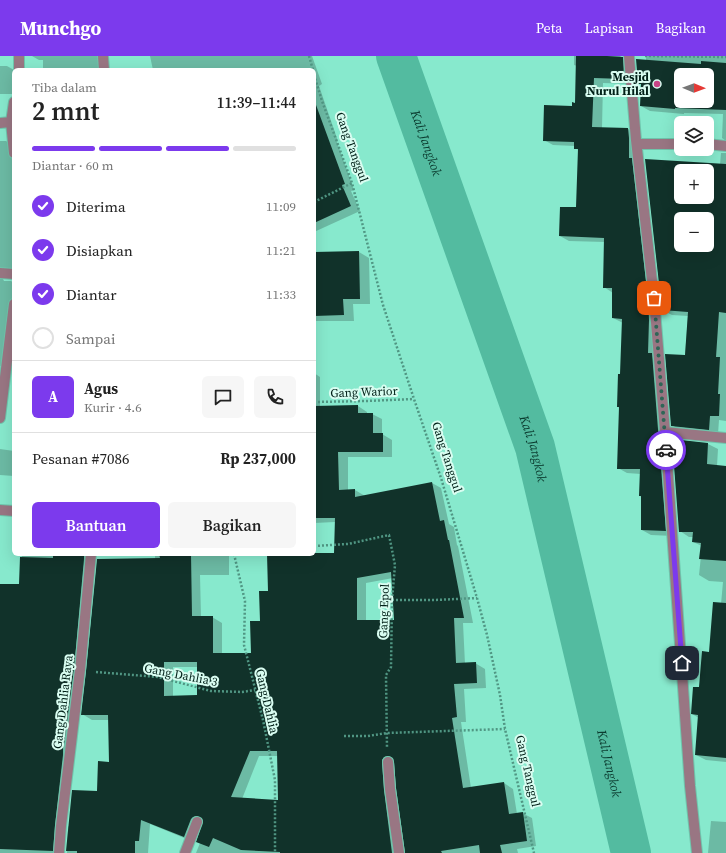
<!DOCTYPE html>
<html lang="id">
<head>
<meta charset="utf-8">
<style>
  body { margin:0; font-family:"Source Serif 4",serif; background:#f6f6f6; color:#222; height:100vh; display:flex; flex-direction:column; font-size:15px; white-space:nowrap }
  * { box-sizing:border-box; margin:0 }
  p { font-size:13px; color:#767676 }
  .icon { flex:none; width:22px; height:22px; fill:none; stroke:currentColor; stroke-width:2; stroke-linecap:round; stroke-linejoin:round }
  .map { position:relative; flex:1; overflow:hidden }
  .side { position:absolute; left:12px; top:12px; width:304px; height:488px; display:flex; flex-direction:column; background:#fff; border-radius:6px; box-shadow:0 4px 16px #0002 }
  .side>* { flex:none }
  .needle { width:26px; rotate:91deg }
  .tools { position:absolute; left:674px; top:12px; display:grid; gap:8px }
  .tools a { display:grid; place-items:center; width:40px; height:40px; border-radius:6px; background:#fff; box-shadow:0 4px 16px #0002; font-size:20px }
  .pin { position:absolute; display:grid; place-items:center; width:34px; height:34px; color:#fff; margin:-17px; border-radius:8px; box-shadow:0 2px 6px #0006 }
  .courier { position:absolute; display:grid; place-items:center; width:40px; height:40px; margin:-20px; border:3px solid #7c3aed; border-radius:50%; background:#fff; color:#222; box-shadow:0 1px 5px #0007 }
  .head em { font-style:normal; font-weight:600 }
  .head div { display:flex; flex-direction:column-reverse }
  .head { display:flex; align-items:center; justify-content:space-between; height:68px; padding:0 20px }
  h1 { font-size:26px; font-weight:600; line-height:30px }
  .bar { display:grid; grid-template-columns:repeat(4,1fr); gap:6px 4px; align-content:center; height:48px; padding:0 20px }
  .bar i { height:5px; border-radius:3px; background:#e0e0e0 }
  .bar .on { background:#7c3aed }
  .bar p { grid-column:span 4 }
  .line { display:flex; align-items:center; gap:10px; padding:0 20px; border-top:1px solid #e0e0e0 }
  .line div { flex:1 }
  .round { display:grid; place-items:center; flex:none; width:42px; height:42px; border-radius:6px; background:#f6f6f6 }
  ol { padding:0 20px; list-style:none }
  li { display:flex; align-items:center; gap:12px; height:44px }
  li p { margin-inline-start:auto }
  li .icon { padding:4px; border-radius:50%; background:#7c3aed; color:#fff; stroke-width:4 }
  li:last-child { color:#767676 }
  li i { width:22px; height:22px; border:2px solid #e0e0e0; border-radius:50% }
  .action { display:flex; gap:8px; margin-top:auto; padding:8px 20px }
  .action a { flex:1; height:46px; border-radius:6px; background:#7c3aed; color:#fff; font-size:16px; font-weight:600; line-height:46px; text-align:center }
  .action a+a { background:#f6f6f6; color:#222 }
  header { display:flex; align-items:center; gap:24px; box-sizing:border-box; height:56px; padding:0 20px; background:#7c3aed; color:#fff }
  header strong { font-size:19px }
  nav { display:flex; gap:22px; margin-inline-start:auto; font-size:14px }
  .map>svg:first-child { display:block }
  .shadow { fill:#0003; fill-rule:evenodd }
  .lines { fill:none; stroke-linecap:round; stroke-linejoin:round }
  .river { stroke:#53bba0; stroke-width:40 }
  .building { fill:#11322a; fill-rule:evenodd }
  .minor-casing { stroke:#6fc5ac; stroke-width:12 }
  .path { stroke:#509683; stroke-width:2.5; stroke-dasharray:2 2; stroke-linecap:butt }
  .minor { stroke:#997683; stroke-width:10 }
  .done { stroke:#2f6657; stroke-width:4; stroke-dasharray:0 7.2 }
  .route { stroke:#7c3aed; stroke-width:5 }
  .poi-dot { fill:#c94486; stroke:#d9fdf1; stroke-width:1.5 }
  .labels { text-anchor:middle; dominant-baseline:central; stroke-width:4; stroke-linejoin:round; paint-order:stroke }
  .poi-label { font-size:12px; font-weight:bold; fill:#001f17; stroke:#d9fdf1; text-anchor:end }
  .street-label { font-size:12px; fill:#001f17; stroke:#d9fdf1 }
  .water-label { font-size:13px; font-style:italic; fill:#0c3c30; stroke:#d9fdf1 }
</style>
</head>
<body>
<header>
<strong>Munchgo</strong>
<nav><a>Peta</a><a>Lapisan</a><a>Bagikan</a></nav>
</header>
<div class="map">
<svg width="726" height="797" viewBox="0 0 726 797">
  <rect width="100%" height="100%" fill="#87e9cd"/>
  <path class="shadow" d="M32,0H109L106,3L107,14H43V4H39Z
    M150,0H312L322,28L319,30L338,85L337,86L354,134L351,135L360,155L314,176V14H153Z
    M574,0H620L621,1V2L632,8L633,28L603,27L602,72L628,73L637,79L674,480L651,479L642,474V441L640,440L641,418L627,417L618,412L620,352L618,351L621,319L623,267L613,262V237L604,231L605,186L569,185L560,180L577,152L579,94L575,92V90L553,89L544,84L576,48L577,10L574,9Z
    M646,0H726V85L722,82L723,58L684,57V58L650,55L641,50L642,29L639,27L646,4ZM681,19H707V45H681Z
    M0,10H7L14,14V38H0Z
    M0,85H6L14,90V216L4,218L3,223L4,225H11L14,227V271L10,310H0Z
    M721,97H726V365L719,364L718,378L681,375L672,369L685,300L688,260L672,259L662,254L646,104L720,109ZM681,115H707V141H681ZM681,163H707V189H681Z
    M359,196L369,202L370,248H353L354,265H314V197Z
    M314,317L320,321V350H358L367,356V358H372L382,363V378L392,384V401H348V434H355L365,440L432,427L441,432L449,468L454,471L457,489L458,490L473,567H463L465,608L475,607L485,613L486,632L464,633L466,666H461L471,732L504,727L513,733L517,758L522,757L532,762L536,790L517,793L518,797H406L395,706L392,708L401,797H196L200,787L204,765L202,766L194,786L150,768L148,797H67L68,771L98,736L110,707L109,664H92L82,658L155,503V498H229V519H200L201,561H212L222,567V598H252L269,536L268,498H335V466L314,467ZM393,522L395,565H366V527ZM173,611H198V640L173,641ZM259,700H278L279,745L242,743Z
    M673,384L708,388L718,393L717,410L726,411V706L706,704L696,699L699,662L692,658L710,597L719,570L723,526L709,525L699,519L702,490L693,486L694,481H689L680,475Z
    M0,393L14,395V420L0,419Z
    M22,498H93L62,797H0V529H20Z
    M711,765L726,766V797H708Z"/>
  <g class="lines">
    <path class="river" id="s1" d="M396,0L535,391L631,797"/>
  </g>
  <path class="building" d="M576,0H607L623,1L624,23L594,22L592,71L628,72L629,82V102H632L648,243L649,264L648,297H652L666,475L641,474V440H639L640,413H617L619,351H617L618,318H620L622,263L612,262V232H603L604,182L559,180L560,151H576L578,93H574V86L543,85L544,49L572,50V46L575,47Z
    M636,3L701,8V5L726,7V54L675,52V53L640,50L641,28H638ZM681,19H707V45H681Z
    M316,49L345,128L342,129L351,150L314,167V50Z
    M645,103L726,108V257L719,256L716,301H720L718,338H720L719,360H710L709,374L671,370L665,298L685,299L688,256L662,254ZM681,115H707V141H681ZM681,163H707V189H681Z
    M359,195L360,243H343L344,259L314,260V196Z
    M358,349V357H373V377H383V396H338L339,434L355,433V441L432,426L440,465L444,464L448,484H449L464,562H454L456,607L476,606L477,627L454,628L457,661L452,662L463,732L504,726L509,758L523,756L527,785L500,789L502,797H480L479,789L441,795L442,797H405L396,732L394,706L393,702L388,700L384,701L382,704V706L384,734L392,797H280V796L241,794L213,782L209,791L196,786L203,765L202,762L196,760L193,761L191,763L184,781L141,764L139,785H135V797H77V795H66L72,734L97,735L98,705L109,706L108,659H81L86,615L97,503L160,502L159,498H191L192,560H213V597H251L250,565H260L259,535H268L267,498H314V497H334L335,462H314V350ZM391,516L394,564H357V522ZM164,606H197V639L164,640ZM250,695H277L278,744L231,741Z
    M672,383L708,387L707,408L726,410V505L699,503L701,487L692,486L693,476H679Z
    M53,498H84V503L74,613L64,688H63V699L55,769L53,795L0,793V528H19L20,501L53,502Z
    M713,546L726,547V702L695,699L698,659L691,658L693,631H699L702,595L709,596Z"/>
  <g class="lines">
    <defs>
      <path id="minor" d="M103,0L104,14
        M629,0L636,84L654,242L665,376L690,730L697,797
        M19,14V0
        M14,46L11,66L14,97
        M0,67L11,66
        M637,88H681
        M707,88L726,90
        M0,217L14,218
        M0,362L14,248
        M665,376L726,382
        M0,454L14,455
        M388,706L390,733L399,797
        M59,797L61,770L80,614L91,498
        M185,797L197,766"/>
    </defs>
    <use href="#minor" class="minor-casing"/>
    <path class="path" d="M309,0L313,14
      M645,0L726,1
      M314,19L322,45L352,127L383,249L414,343L441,422L477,542L487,579L500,639L505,673L534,797
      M314,146L352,127
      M314,346L366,345L414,343
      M314,490L348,488L389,479L395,509L392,544L391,611L386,619L387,692
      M234,498L245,545L244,589L263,664L275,724V797
      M392,544H435L477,542
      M96,616L158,621L211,635L242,636L255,634
      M344,680H368L387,677L505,673"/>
    <use href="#minor" class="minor"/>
  </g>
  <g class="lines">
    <path class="done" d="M654,242L666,394"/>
    <path class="route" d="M666,394L682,607"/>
  </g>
  <circle class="poi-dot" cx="657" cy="28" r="4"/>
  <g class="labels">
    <g class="poi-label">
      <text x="649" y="21">Mesjid<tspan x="649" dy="14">Nurul Hilal</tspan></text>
    </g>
    <g class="street-label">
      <text transform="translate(352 91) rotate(70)">Gang Tanggul</text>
      <text transform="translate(364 336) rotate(-2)">Gang Warior</text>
      <text transform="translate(447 401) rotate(72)">Gang Tanggul</text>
      <text transform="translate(384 555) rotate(-88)">Gang Epol</text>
      <text transform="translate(181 619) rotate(11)">Gang Dahlia 3</text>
      <text transform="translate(267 645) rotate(77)">Gang Dahlia</text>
      <text transform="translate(63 646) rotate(-83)">Gang Dahlia Raya</text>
      <text transform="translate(528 715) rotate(77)">Gang Tanggul</text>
    </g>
    <g class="water-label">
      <text stroke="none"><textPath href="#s1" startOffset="92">Kali Jangkok</textPath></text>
      <text stroke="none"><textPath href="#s1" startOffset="416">Kali Jangkok</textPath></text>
      <text stroke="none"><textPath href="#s1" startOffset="740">Kali Jangkok</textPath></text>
    </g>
  </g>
</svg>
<div class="tools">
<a><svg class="needle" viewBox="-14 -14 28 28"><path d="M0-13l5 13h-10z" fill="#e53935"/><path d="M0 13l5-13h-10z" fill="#767676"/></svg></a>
<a><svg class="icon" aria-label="layers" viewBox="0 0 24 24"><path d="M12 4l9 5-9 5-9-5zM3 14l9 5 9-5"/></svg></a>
<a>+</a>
<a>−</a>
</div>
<div class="pin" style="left:654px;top:242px;background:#ea580c"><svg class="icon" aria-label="bag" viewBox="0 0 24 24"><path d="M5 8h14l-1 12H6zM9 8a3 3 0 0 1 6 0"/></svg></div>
<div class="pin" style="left:682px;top:607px;background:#1f2937"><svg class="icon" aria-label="home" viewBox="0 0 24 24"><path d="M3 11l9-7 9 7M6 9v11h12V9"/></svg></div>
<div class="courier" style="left:666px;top:394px"><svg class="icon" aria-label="car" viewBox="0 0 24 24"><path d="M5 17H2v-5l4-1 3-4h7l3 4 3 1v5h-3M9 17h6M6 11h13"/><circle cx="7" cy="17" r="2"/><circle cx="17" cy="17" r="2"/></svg></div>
<section class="side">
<div class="head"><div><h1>2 mnt</h1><p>Tiba dalam</p></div><em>11:39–11:44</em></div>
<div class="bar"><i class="on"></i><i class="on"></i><i class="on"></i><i></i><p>Diantar · 60 m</p></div>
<ol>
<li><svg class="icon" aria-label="check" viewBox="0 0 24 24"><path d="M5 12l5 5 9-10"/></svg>Diterima<p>11:09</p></li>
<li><svg class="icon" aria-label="check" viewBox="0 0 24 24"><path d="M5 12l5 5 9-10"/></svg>Disiapkan<p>11:21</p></li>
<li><svg class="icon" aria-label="check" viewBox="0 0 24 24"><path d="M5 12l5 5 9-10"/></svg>Diantar<p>11:33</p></li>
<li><i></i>Sampai</li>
</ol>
<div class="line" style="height:72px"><b class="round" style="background:#7c3aed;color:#fff">A</b><div><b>Agus</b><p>Kurir · 4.6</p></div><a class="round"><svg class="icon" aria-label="chat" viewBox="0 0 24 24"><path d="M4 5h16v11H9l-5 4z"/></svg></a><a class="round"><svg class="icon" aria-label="phone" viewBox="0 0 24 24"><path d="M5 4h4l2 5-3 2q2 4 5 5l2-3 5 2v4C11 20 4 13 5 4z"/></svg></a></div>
<div class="line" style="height:52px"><div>Pesanan #7086</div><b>Rp 237,000</b></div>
<div class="action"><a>Bantuan</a><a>Bagikan</a></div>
</section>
</div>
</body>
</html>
